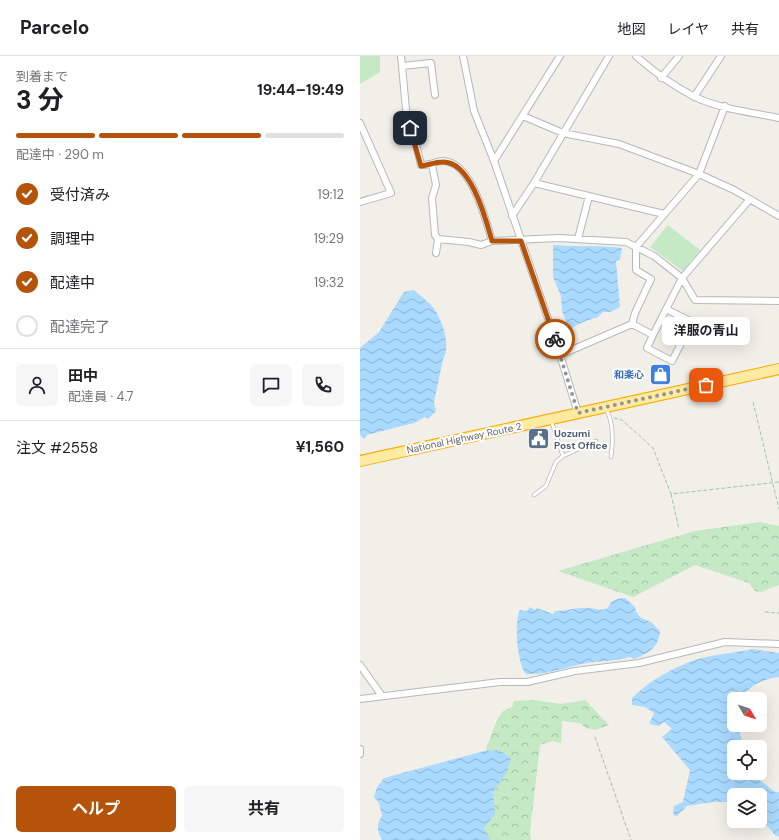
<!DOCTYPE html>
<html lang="ja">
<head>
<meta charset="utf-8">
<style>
  body { margin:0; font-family:"DM Sans","Noto Sans JP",sans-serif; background:#f6f6f6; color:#202124; height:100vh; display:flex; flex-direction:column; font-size:15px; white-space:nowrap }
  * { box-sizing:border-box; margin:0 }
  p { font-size:13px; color:#757577 }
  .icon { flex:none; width:22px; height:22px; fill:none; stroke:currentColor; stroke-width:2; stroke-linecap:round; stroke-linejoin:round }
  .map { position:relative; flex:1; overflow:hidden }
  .drawer { display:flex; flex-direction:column; background:#fff; width:360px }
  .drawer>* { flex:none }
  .needle { width:26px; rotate:129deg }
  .controls { position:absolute; left:367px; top:636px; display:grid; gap:8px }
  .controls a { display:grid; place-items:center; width:40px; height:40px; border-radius:6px; background:#fff; box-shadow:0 4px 16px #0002; font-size:20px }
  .pin { position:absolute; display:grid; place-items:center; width:34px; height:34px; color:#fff; margin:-17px; border-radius:8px; box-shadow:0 2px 6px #0006 }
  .courier { position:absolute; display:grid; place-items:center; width:40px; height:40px; margin:-20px; border:3px solid #b45309; border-radius:50%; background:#fff; color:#222; box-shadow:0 1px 5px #0007 }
  .bubble { position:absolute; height:28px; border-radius:6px; background:#fff; box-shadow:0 4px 16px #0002; font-size:13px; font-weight:700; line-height:28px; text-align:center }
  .headline em { font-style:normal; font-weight:700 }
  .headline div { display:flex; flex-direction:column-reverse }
  .headline { display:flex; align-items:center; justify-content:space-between; height:68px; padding:0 16px }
  h1 { font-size:26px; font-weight:700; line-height:30px }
  .bar { display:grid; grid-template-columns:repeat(4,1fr); gap:6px 4px; align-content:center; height:48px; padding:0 16px }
  .bar i { height:5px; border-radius:3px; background:#e0e0e0 }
  .bar .selected { background:#b45309 }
  .bar p { grid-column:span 4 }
  .line { display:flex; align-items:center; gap:10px; padding:0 16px; border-top:1px solid #e0e0e0 }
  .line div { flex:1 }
  .round { display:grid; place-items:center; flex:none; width:42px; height:42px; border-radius:6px; background:#f6f6f6 }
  ol { padding:0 16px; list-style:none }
  li { display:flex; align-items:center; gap:12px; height:44px }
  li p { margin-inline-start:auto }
  li .icon { padding:4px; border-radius:50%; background:#b45309; color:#fff; stroke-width:4 }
  li:last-child { color:#757577 }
  li i { width:22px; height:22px; border:2px solid #e0e0e0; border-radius:50% }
  .cta { display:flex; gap:8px; margin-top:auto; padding:8px 16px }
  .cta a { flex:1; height:46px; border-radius:6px; background:#b45309; color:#fff; font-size:16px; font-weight:700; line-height:46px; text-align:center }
  .cta a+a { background:#f6f6f6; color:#202124 }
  header { display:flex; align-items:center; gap:24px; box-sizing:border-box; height:56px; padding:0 20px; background:#fff; border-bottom:1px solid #e0e0e0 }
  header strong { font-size:19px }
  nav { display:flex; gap:22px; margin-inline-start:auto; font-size:14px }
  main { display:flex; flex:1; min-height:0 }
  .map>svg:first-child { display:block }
  .forest { fill:url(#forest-crowns) }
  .green { fill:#c5e8c5 }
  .water { fill:url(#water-waves) }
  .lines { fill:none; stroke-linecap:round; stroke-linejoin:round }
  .service-casing { stroke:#b5b8bc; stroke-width:4.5 }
  .minor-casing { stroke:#b5b8bc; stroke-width:8 }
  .trunk-casing { stroke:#f9ab00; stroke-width:12 }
  .path { stroke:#9cc7a9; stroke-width:1; stroke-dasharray:4 2; stroke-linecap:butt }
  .service { stroke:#fff; stroke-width:3 }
  .minor { stroke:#fff; stroke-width:6 }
  .trunk { stroke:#feeaa1; stroke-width:10 }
  .done { stroke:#929495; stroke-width:4; stroke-dasharray:0 7.2 }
  .route { stroke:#b45309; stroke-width:5 }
  .labels { text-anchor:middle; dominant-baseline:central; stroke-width:4; stroke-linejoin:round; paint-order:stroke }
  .shop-label { font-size:10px; font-weight:bold; fill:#366cbe; stroke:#fff; text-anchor:end }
  .service-label { font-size:10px; font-weight:bold; fill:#4e5e75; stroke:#fff; text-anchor:start }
  .street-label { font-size:10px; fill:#5f6368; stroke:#fff }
</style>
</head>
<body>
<header>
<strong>Parcelo</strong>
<nav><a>地図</a><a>レイヤ</a><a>共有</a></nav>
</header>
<main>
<section class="drawer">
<div class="headline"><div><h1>3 分</h1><p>到着まで</p></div><em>19:44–19:49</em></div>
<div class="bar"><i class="selected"></i><i class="selected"></i><i class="selected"></i><i></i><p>配達中 · 290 m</p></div>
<ol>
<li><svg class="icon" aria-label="check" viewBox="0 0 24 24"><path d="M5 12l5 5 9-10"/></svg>受付済み<p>19:12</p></li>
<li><svg class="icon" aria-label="check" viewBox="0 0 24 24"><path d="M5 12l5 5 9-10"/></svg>調理中<p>19:29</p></li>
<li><svg class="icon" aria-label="check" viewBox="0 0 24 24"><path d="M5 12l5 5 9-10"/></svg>配達中<p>19:32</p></li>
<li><i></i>配達完了</li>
</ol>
<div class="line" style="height:72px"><a class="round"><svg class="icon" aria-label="person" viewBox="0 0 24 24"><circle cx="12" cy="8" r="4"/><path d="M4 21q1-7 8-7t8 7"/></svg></a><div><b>田中</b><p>配達員 · 4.7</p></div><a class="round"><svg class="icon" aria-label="chat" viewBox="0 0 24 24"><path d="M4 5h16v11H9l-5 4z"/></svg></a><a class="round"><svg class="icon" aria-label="phone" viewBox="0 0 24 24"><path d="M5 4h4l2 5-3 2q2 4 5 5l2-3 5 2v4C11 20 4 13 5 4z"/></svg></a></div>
<div class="line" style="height:52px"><div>注文 #2558</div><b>¥1,560</b></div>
<div class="cta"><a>ヘルプ</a><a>共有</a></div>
</section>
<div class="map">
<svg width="419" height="784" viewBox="0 0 419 784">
  <defs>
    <pattern id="forest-crowns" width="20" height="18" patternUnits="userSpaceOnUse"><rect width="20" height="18" fill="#c5e8c5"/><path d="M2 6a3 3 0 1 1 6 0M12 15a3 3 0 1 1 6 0" fill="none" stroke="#a3c0a4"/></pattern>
    <pattern id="water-waves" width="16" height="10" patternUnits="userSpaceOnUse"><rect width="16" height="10" fill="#aadaff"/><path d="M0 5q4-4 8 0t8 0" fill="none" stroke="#8eb4d2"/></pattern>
  </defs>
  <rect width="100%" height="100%" fill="#f1efe8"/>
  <path class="forest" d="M400,466L419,470V529L401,536L395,535L389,527L335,509L273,541L198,515L335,475Z
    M174,644L201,648L225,644L249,669L235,674L226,672L220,667L202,665L201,687L192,685L180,689L170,776L171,784H115L120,709L137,664L143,655L152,651L154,645Z"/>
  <path class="green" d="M0,0H20V16L0,28Z
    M308,169L340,194L323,215L290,191Z"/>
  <path class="water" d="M193,189C216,191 239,189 262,192L260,203L256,205L260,251L251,256H243L238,261L223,266L209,273L202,255L201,240L193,221Z
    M54,234C60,240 71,247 75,254C83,267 91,290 83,303L74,346L76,355L68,363L65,361L54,367L7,379L4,383L0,379V292L19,276L44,236Z
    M265,542L275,551L276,556L281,562L291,566L300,575C299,591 288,598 274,603L270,601C256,605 242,605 227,607C206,611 187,619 166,618C157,608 154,566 160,554L167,555L170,551L175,554L177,552L193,558L195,555C207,555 218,551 230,552C237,553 242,555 248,552C250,544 258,542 265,542Z
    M393,593L419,597V621C399,624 392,630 378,643H374V669H377L384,691H374V717H398L397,722L415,736H419V781L415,779L400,762V739H374V746H353L327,750L317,760L313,759L314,750L323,746L330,714L302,681L312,673L304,666L299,670L289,668L294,657L285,651L272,649V642C289,625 312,612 335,604C354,598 374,597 393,593Z
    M139,694L151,702L147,716L133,736L135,758L124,772L130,784H22C17,775 16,769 22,760L19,747L14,741L17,731L24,722L124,695Z"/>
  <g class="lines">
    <defs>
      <path id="service" d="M246,353C254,367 253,386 251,401
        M191,364L203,400
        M174,439L186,430L196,406L203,400L236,385"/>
      <path id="minor" d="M41,0L42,10L71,7L75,39
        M103,0L114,55L134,105L196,286L218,357
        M276,0C294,16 312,29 333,40C359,53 391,56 419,62
        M42,10L47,64L54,80L61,109C69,109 75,106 82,105C111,104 126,164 132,185
        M301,22L319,0
        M334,41L361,0
        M163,60L203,77L259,88L339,118L374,134L419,160
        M0,67L31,137L0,146
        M134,105L200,0
        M72,109L76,129L72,142L75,179L78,183
        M174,127L304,158
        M152,160L174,127L249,0
        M218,183L229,140
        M76,197L78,183L109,186L121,189L132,185L199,182L266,186L294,200L322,222L335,244L419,245
        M272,268L275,257L291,223L276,214V191L339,118L365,50
        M293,279L287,292L312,305L332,266L306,253
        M200,299L272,268L293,279L322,222L390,143
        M0,609L22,640
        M0,643L140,626H167L215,615L279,607L365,586L419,588
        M0,693V698"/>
      <path id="trunk" d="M0,405L419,313"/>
    </defs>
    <use href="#service" class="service-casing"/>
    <use href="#minor" class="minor-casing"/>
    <use href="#trunk" class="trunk-casing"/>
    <path class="path" d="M393,346L419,453
      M254,362L262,364L293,392L311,438L419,426
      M311,438L319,473
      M405,556L419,557
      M235,681L271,784"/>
    <use href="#service" class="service"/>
    <use href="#minor" class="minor"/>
    <use href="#trunk" class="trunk"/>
  </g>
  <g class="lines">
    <path class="done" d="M195,283L218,357L346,329"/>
    <path class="route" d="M50,72L61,110C69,109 75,106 82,106C111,104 126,164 132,185H161L195,283"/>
  </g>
  <defs>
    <symbol id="shop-square" viewBox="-11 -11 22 22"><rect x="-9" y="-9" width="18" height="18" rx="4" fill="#3f7fe0" stroke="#fff"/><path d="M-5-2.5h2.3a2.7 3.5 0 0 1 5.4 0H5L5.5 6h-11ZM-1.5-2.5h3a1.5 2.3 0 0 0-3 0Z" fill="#fff"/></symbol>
    <symbol id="civic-square" viewBox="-11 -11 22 22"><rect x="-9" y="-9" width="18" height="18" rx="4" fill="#5c6f8a" stroke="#fff"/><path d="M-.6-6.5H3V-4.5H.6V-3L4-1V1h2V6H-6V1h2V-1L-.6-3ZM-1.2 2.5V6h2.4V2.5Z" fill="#fff"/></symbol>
  </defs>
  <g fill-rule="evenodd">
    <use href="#shop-square" x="288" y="306" width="25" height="25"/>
    <use href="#civic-square" x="166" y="370" width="25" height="25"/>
  </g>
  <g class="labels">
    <g class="shop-label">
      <text x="284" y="318">和楽心</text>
    </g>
    <g class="service-label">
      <text x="194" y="377">Uozumi<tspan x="194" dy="12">Post Office</tspan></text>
    </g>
    <g class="street-label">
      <text transform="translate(104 382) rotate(-12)">National Highway Route 2</text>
    </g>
  </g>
</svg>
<div class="controls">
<a><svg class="needle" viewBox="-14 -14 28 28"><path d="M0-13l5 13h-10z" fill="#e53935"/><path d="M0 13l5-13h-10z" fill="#757577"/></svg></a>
<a><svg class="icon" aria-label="locate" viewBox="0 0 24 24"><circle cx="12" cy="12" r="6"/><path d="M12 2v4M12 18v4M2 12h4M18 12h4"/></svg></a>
<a><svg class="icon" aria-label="layers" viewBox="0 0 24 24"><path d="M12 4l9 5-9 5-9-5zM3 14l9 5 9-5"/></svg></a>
</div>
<div class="pin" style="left:346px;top:329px;background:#ea580c"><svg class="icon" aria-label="bag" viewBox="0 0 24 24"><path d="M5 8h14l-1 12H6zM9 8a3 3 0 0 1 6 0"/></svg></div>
<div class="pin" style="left:50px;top:72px;background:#1f2937"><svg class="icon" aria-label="home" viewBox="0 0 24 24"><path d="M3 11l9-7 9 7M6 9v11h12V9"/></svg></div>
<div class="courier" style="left:195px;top:283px"><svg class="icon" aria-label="bike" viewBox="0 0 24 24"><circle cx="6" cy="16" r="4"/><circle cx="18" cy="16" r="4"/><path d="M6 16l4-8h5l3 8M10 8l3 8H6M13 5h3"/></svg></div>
<div class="bubble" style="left:302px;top:261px;width:88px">洋服の青山</div>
</div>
</main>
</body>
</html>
